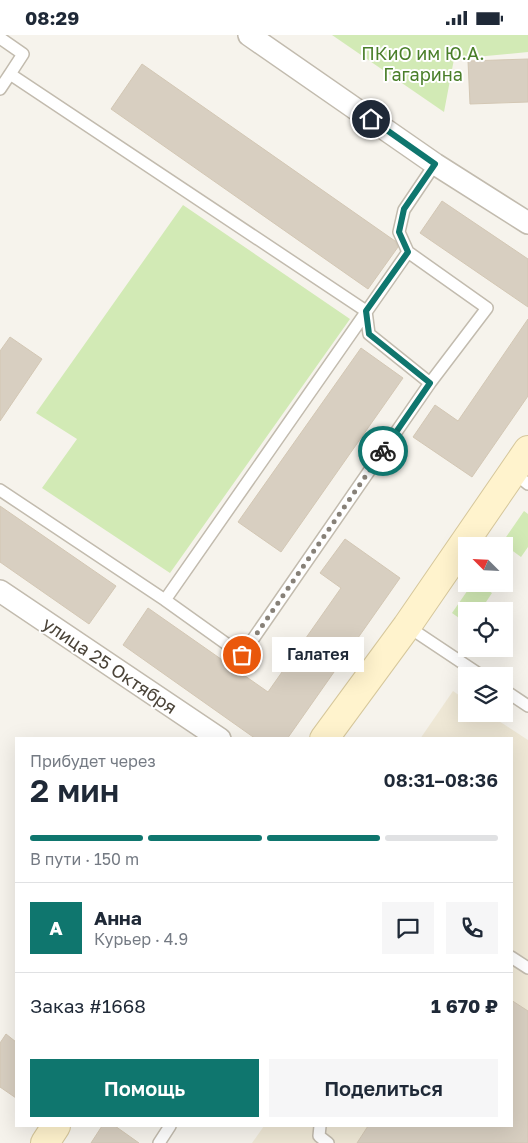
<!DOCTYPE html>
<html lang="ru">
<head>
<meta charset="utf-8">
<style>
  body { margin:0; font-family:"Golos Text",sans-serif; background:#f6f6f7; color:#1f2937; height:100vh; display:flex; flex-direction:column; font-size:19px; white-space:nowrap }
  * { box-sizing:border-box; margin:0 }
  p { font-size:16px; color:#747a83 }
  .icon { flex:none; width:28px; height:28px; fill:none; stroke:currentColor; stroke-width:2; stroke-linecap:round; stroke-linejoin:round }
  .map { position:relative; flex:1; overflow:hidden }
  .side { position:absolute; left:15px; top:702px; width:498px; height:390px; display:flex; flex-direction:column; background:#fff; border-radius:0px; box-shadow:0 5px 20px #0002 }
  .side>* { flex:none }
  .needle { width:32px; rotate:294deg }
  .buttons { position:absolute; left:458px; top:502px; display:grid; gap:10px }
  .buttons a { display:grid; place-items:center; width:55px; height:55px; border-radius:0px; background:#fff; box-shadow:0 5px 20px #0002; font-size:25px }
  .pin { position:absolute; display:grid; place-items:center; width:42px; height:42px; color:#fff; margin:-21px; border:2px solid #fff; border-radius:50%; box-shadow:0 1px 5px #0007 }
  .courier { position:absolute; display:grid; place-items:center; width:50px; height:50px; margin:-25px; border:4px solid #0f766e; border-radius:50%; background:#fff; color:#222; box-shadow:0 1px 6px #0007 }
  .bubble { position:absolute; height:35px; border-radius:0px; background:#fff; box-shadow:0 5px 20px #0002; font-size:16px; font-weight:600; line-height:35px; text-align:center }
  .overview em { font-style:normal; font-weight:600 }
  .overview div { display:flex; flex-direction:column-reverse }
  .overview { display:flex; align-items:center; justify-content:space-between; height:85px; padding:0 15px }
  h1 { font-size:32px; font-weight:600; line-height:38px }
  .bar { display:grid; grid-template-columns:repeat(4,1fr); gap:8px 5px; align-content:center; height:60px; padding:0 15px }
  .bar i { height:6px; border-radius:4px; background:#e0e1e3 }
  .bar .current { background:#0f766e }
  .bar p { grid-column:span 4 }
  .line { display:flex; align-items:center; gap:12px; padding:0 15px; border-top:1px solid #e0e1e3 }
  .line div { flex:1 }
  .round { display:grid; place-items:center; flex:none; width:52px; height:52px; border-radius:0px; background:#f6f6f7 }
  .action { display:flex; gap:10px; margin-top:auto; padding:10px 15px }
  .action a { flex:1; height:58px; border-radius:0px; background:#0f766e; color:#fff; font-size:20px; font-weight:600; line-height:58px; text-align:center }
  .action a+a { background:#f6f6f7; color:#1f2937 }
  .status { display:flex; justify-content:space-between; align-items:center; height:35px; padding:0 25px; background:#fff; direction:ltr }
  .status svg { height:14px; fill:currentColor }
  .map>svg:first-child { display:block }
  .education { fill:#efe8d6 }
  .green { fill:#d2eab5 }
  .building { fill:#d8cfc1; stroke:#d3c7b4 }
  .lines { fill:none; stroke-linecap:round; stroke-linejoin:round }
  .service-casing { stroke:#c2bbae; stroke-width:14 }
  .minor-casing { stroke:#c2bbae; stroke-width:24 }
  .secondary-casing { stroke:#d6c79b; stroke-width:30 }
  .service { stroke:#fff; stroke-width:11 }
  .minor { stroke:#fff; stroke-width:21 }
  .secondary { stroke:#fff3cd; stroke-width:28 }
  .done { stroke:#878178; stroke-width:5; stroke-dasharray:0 9 }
  .route { stroke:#0f766e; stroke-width:6 }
  .labels { text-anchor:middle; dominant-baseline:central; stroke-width:4; stroke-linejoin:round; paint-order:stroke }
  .park-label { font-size:18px; fill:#4a7f2a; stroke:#fff }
  .street-label { font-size:18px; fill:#4b4439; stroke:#fff }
</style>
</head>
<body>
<div class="status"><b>08:29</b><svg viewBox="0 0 49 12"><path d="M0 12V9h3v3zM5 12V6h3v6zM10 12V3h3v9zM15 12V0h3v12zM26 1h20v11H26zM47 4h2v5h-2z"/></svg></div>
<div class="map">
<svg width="528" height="1108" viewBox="0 0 528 1108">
  <rect width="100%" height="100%" fill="#f6f3ec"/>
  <path class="education" d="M453,656L466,665V679H488L528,705V1108H252L264,1091H511V704H420Z"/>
  <path class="green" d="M332,0H528V17L454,24L444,77Z
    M183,170L350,284L170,538L42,453L77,404L36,378Z
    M524,476L528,479V512L521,522L502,508Z
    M472,549H478L492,558L480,576H466V588L452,578Z"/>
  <path class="building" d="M528,24V67L470,69L468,26Z
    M142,29L395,206L398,212L368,254L111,74Z
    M442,166L528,224V272L420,198Z
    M528,284V361L472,442L413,402L435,370L458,386Z
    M10,302L42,324L0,386V316Z
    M361,313L403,343L281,517L238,487Z
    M0,471L116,551L89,589L0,527Z
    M345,504L400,543L287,704H256L123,610L148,573L268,657L341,553L320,538Z
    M511,965L528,976V1108H357L368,1091H511Z
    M6,999L16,1007V1063L0,1052V1008Z
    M102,1091H115L139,1108H91Z"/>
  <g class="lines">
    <defs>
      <path id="service" d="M0,3L23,19L10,39
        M0,54L10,39L366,276L369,299L430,348
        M512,436L528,449
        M0,455L165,565L242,620L430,348L487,273L408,217
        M165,565L408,217L399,197L404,175L435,129
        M407,591L482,641
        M504,655L528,671
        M511,922L528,933
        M320,1091L319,1101L328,1108
        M159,1108L170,1091"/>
      <path id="minor" d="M249,0L435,129L528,188
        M0,556L220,704"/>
      <path id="secondary" d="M324,704L407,591L528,415
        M45,1108L56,1091"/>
    </defs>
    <use href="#service" class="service-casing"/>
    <use href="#minor" class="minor-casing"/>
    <use href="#secondary" class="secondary-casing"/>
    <use href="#service" class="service"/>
    <use href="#minor" class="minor"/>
    <use href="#secondary" class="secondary"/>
  </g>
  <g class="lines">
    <path class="done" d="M242,620L383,416"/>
    <path class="route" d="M371,84L435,129L404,174L399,197L408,217L366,276L369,299L430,348L383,416"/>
  </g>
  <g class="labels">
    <g class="park-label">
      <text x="423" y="18">ПКиО им Ю.А.<tspan x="423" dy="21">Гагарина</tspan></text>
    </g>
    <g class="street-label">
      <text transform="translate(110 630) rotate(34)">улица 25 Октября</text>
    </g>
  </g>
</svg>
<div class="buttons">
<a><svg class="needle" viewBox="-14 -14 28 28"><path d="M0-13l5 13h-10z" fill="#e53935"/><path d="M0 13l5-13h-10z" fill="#747a83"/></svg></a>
<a><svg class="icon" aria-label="locate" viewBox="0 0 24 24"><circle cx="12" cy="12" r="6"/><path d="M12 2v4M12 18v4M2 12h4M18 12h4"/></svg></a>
<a><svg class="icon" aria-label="layers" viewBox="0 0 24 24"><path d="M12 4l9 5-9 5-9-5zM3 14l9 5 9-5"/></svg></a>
</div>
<div class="pin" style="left:242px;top:620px;background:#ea580c"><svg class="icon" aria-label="bag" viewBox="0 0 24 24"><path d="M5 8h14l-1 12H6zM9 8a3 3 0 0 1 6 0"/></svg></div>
<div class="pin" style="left:371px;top:84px;background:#1f2937"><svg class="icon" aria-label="home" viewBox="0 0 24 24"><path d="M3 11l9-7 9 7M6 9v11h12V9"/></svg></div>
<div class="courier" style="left:383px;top:416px"><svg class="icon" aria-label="bike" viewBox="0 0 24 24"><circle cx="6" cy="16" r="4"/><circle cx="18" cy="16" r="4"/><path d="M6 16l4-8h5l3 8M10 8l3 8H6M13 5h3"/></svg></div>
<div class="bubble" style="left:272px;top:602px;width:92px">Галатея</div>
<section class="side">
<div class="overview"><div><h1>2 мин</h1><p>Прибудет через</p></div><em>08:31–08:36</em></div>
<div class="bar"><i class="current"></i><i class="current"></i><i class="current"></i><i></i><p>В пути · 150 m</p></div>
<div class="line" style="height:90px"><b class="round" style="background:#0f766e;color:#fff">А</b><div><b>Анна</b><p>Курьер · 4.9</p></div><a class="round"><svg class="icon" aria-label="chat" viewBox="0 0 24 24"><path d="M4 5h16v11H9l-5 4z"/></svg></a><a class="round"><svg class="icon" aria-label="phone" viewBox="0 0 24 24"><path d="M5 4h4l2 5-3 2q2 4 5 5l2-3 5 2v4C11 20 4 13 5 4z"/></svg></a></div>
<div class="line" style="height:65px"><div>Заказ #1668</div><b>1 670 ₽</b></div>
<div class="action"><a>Помощь</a><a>Поделиться</a></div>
</section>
</div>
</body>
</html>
